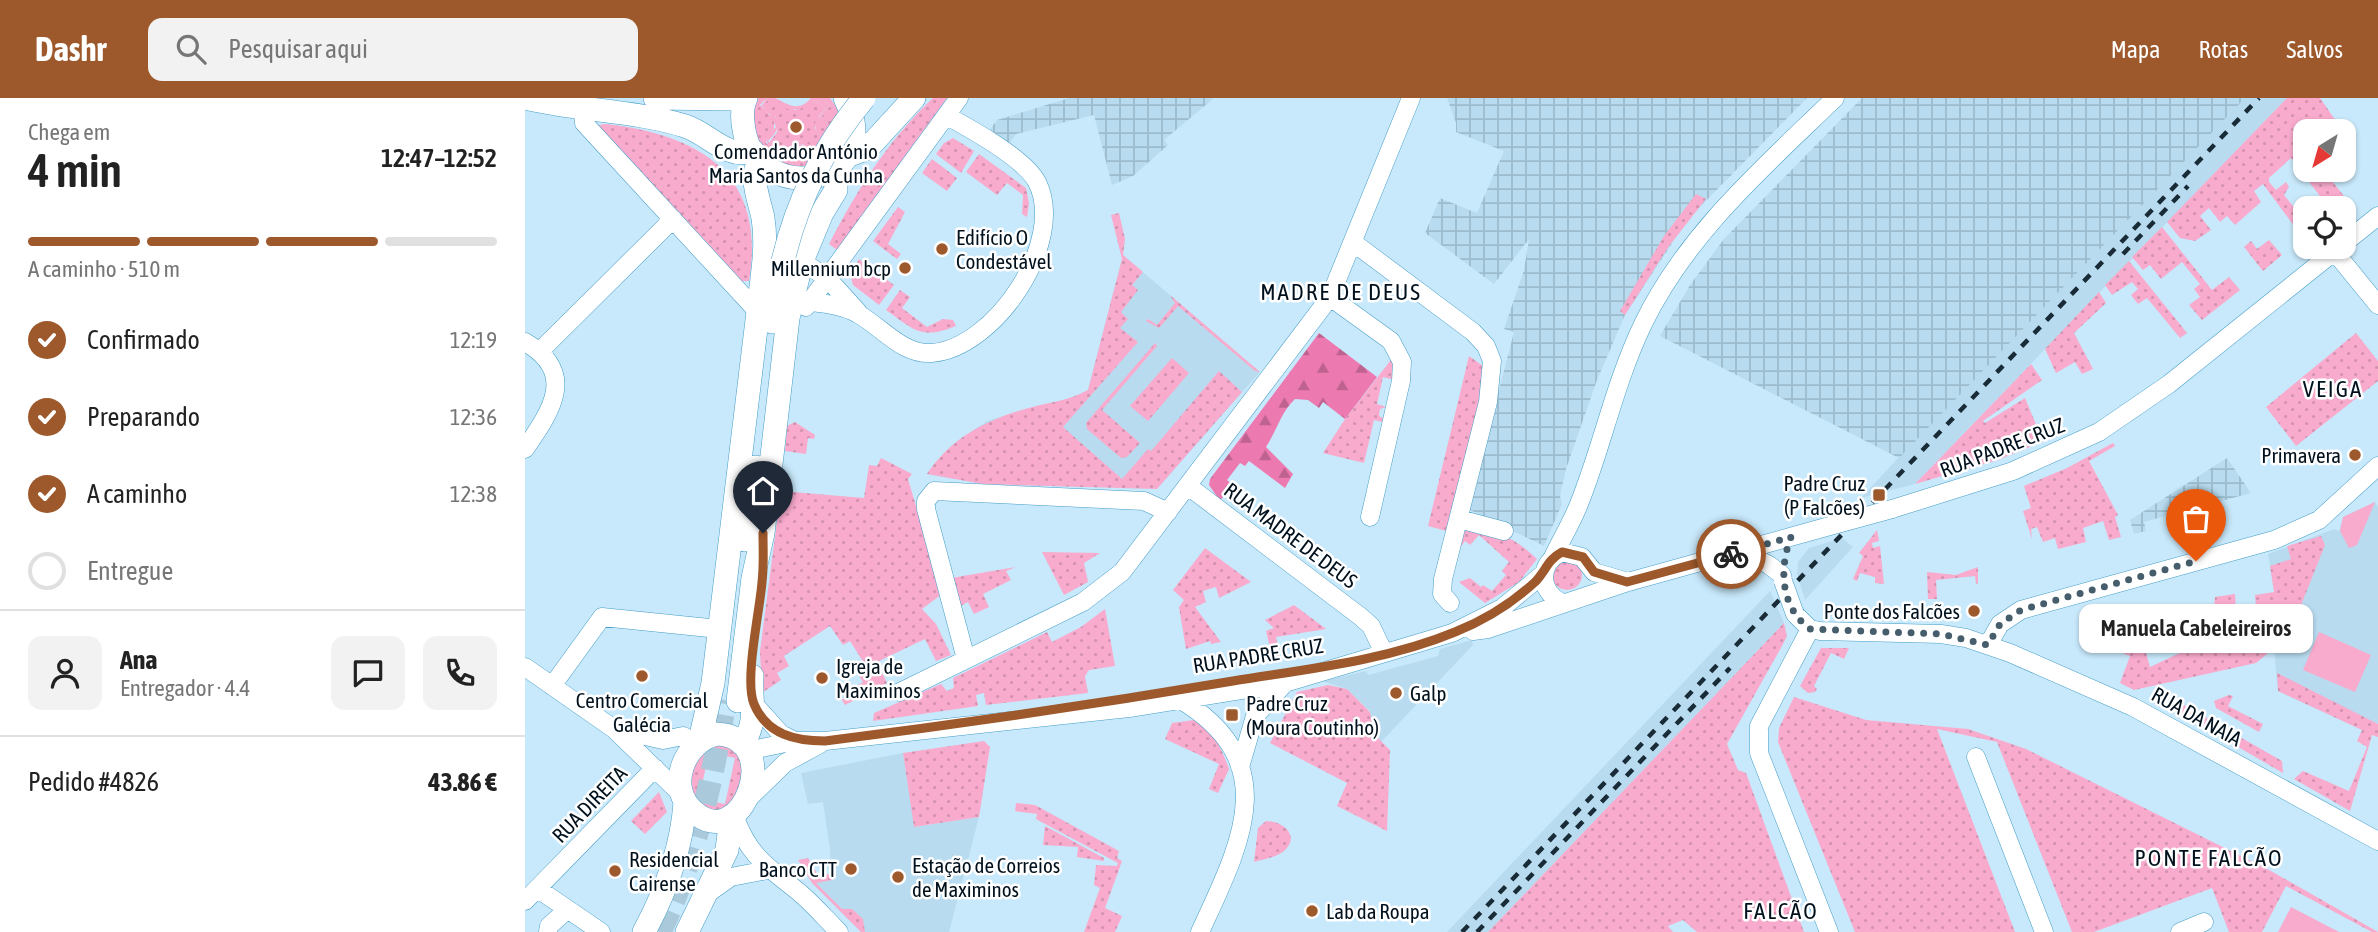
<!DOCTYPE html>
<html lang="pt">
<head>
<meta charset="utf-8">
<style>
  body { margin:0; font-family:"Asap Condensed",sans-serif; background:#f2f2f2; color:#222; height:100vh; display:flex; flex-direction:column; font-size:26px; white-space:nowrap }
  * { box-sizing:border-box; margin:0 }
  p { font-size:23px; color:#767676 }
  .icon { flex:none; width:38px; height:38px; fill:none; stroke:currentColor; stroke-width:2; stroke-linecap:round; stroke-linejoin:round }
  .map { position:relative; flex:1; overflow:hidden }
  .sheet { display:flex; flex-direction:column; background:#fff; width:525px }
  .sheet>* { flex:none }
  .needle { width:46px; rotate:217deg }
  .tools { position:absolute; left:1768px; top:21px; display:grid; gap:14px }
  .tools a { display:grid; place-items:center; width:63px; height:63px; border-radius:14px; background:#fff; box-shadow:0 2px 5px #0004; font-size:35px }
  .pin { position:absolute; display:grid; place-items:center; width:60px; height:60px; color:#fff; margin:-72px -30px; border-radius:50% 50% 50% 0; rotate:-45deg; box-shadow:0 0 7px #0007 }
  .pin .icon { rotate:45deg }
  .courier { position:absolute; display:grid; place-items:center; width:70px; height:70px; margin:-35px; border:5px solid #9d582b; border-radius:50%; background:#fff; color:#222; box-shadow:0 2px 9px #0007 }
  .bubble { position:absolute; height:49px; border-radius:14px; background:#fff; box-shadow:0 2px 5px #0004; font-size:23px; font-weight:600; line-height:49px; text-align:center }
  .summary em { font-style:normal; font-weight:600 }
  .summary div { display:flex; flex-direction:column-reverse }
  .summary { display:flex; align-items:center; justify-content:space-between; height:119px; padding:0 28px }
  h1 { font-size:46px; font-weight:600; line-height:52px }
  .bar { display:grid; grid-template-columns:repeat(4,1fr); gap:10px 7px; align-content:center; height:84px; padding:0 28px }
  .bar i { height:9px; border-radius:5px; background:#e0e0e0 }
  .bar .selected { background:#9d582b }
  .bar p { grid-column:span 4 }
  .line { display:flex; align-items:center; gap:18px; padding:0 28px; border-top:2px solid #e0e0e0 }
  .line div { flex:1 }
  .round { display:grid; place-items:center; flex:none; width:74px; height:74px; border-radius:14px; background:#f2f2f2 }
  ol { padding:0 28px; list-style:none }
  li { display:flex; align-items:center; gap:21px; height:77px }
  li p { margin-inline-start:auto }
  li .icon { padding:7px; border-radius:50%; background:#9d582b; color:#fff; stroke-width:4 }
  li:last-child { color:#767676 }
  li i { width:38px; height:38px; border:4px solid #e0e0e0; border-radius:50% }
  header { display:flex; align-items:center; gap:42px; box-sizing:border-box; height:98px; padding:0 35px; background:#9d582b; color:#fff }
  header strong { font-size:33px }
  nav { display:flex; gap:38px; margin-inline-start:auto; font-size:24px }
  .search { width:490px; height:63px; background:#f2f2f2; display:flex; align-items:center; gap:18px; box-sizing:border-box; padding:0 24px; border-radius:14px; color:#767676; font-size:26px }
  main { display:flex; flex:1; min-height:0 }
  .map>svg:first-child { display:block }
  .built { fill:#b8dbef }
  .industrial { fill:url(#industrial-grid) }
  .grass { fill:url(#grass-dots); fill-rule:evenodd }
  .forest { fill:url(#forest-firs) }
  .garden { fill:#f9abcd }
  .lines { fill:none; stroke-linecap:round; stroke-linejoin:round }
  .major-tunnel { stroke:#aac9da; stroke-width:23; stroke-dasharray:23 11; stroke-linecap:butt }
  .minor-casing { stroke:#449dc7; stroke-width:19 }
  .major-casing { stroke:#449dc7; stroke-width:24 }
  .minor { stroke:#fff; stroke-width:18 }
  .major { stroke:#fff; stroke-width:23 }
  .rail { stroke:#182b37; stroke-width:4.5; stroke-dasharray:9 9; stroke-linecap:butt }
  .minor-bridge-casing { stroke:#449dc7; stroke-width:19; stroke-linecap:butt }
  .major-bridge-casing { stroke:#449dc7; stroke-width:24; stroke-linecap:butt }
  .minor-bridge { stroke:#fff; stroke-width:18 }
  .major-bridge { stroke:#fff; stroke-width:23 }
  .done { stroke:#465d6b; stroke-width:7; stroke-dasharray:0 12.6 }
  .route { stroke:#9d582b; stroke-width:9 }
  .poi-dot { fill:#9d582b; stroke:#fff; stroke-width:2.5 }
  .labels { text-anchor:middle; dominant-baseline:central; stroke-width:5; stroke-linejoin:round; paint-order:stroke }
  .poi-label { font-size:21px; fill:#00111d; stroke:#fff; text-anchor:start }
  .street-label { font-size:21px; fill:#00111d; stroke:#fff }
  .neighbourhood-label { font-size:23px; letter-spacing:2px; fill:#00111d; stroke:#fff }
</style>
</head>
<body>
<header>
<strong>Dashr</strong>
<div class="search"><svg class="icon" aria-label="search" viewBox="0 0 24 24"><circle cx="10" cy="10" r="6"/><path d="M15 15l6 6"/></svg>Pesquisar aqui</div>
<nav><a>Mapa</a><a>Rotas</a><a>Salvos</a></nav>
</header>
<main>
<section class="sheet">
<div class="summary"><div><h1>4 min</h1><p>Chega em</p></div><em>12:47–12:52</em></div>
<div class="bar"><i class="selected"></i><i class="selected"></i><i class="selected"></i><i></i><p>A caminho · 510 m</p></div>
<ol>
<li><svg class="icon" aria-label="check" viewBox="0 0 24 24"><path d="M5 12l5 5 9-10"/></svg>Confirmado<p>12:19</p></li>
<li><svg class="icon" aria-label="check" viewBox="0 0 24 24"><path d="M5 12l5 5 9-10"/></svg>Preparando<p>12:36</p></li>
<li><svg class="icon" aria-label="check" viewBox="0 0 24 24"><path d="M5 12l5 5 9-10"/></svg>A caminho<p>12:38</p></li>
<li><i></i>Entregue</li>
</ol>
<div class="line" style="height:126px"><a class="round"><svg class="icon" aria-label="person" viewBox="0 0 24 24"><circle cx="12" cy="8" r="4"/><path d="M4 21q1-7 8-7t8 7"/></svg></a><div><b>Ana</b><p>Entregador · 4.4</p></div><a class="round"><svg class="icon" aria-label="chat" viewBox="0 0 24 24"><path d="M4 5h16v11H9l-5 4z"/></svg></a><a class="round"><svg class="icon" aria-label="phone" viewBox="0 0 24 24"><path d="M5 4h4l2 5-3 2q2 4 5 5l2-3 5 2v4C11 20 4 13 5 4z"/></svg></a></div>
<div class="line" style="height:91px"><div>Pedido #4826</div><b>43.86 €</b></div>
</section>
<div class="map">
<svg width="1853" height="834" viewBox="0 0 1853 834">
  <defs>
    <pattern id="industrial-grid" width="8" height="8" patternUnits="userSpaceOnUse" patternTransform="scale(1.75)"><rect width="8" height="8" fill="#b8dbef"/><path d="M0 4h8M4 0v8" fill="none" stroke="#9cbbcc"/></pattern>
    <pattern id="grass-dots" width="8" height="8" patternUnits="userSpaceOnUse" patternTransform="scale(1.75)"><rect width="8" height="8" fill="#f9abcd"/><path d="M2 2h.1M6 6h.1" fill="none" stroke="#d492b0" stroke-width="1.8" stroke-linecap="round"/></pattern>
    <pattern id="forest-firs" width="22" height="20" patternUnits="userSpaceOnUse" patternTransform="scale(1.75)"><rect width="22" height="20" fill="#ed79b1"/><path d="M5 1l3.5 6h-7zM16 11l3.5 6h-7z" fill="#be628f"/></pattern>
  </defs>
  <rect width="100%" height="100%" fill="#c8e9fb"/>
  <path class="built" d="M1720,0H1762L1390,386L1336,400L1469,257Z
    M598,157L735,274L632,391L458,386L402,376L427,347L462,323L549,299L563,292Z
    M1850,404L1853,409V639L1753,593L1749,550V490L1743,456L1809,431L1814,433L1818,419Z
    M1317,440L1328,449L1280,502L1272,476L1273,464L1284,450Z
    M1245,493L1259,525L963,834H922Z
    M947,542L948,547L856,644L845,626V613L822,591L797,583L841,573L843,577L913,558L915,551Z
    M378,655L390,729L454,719L424,834H336L287,785L306,781L305,751L298,704L283,706L276,675Z"/>
  <path class="industrial" d="M544,0H689L639,42L643,47L608,78L587,87L569,17L491,36L483,47L464,33L472,22Z
    M922,0H1282L1163,121L1100,217L1072,282L1041,371L1035,398L1037,406L1019,448L943,411L989,234L979,231L999,172L1004,141L969,186L900,135L915,100L952,115L979,53L931,34V25Z
    M1337,0H1720L1374,360L1135,238L1165,187L1199,141Z
    M1702,360L1726,395L1619,424L1621,433L1609,436L1605,422Z"/>
  <path class="grass" d="M232,0H242L235,7L249,21V34L241,41V45L260,58L270,46L283,47L292,55L299,41L293,35V24L305,8L295,0H305L316,16L310,59L272,72C244,59 213,35 232,0Z
    M245,0H250L270,12L289,2L301,10L294,18L290,30L297,43L293,53L278,43L264,46L256,54L244,45L252,34L251,19L237,8Z
    M408,0H422L312,152L304,146C332,92 363,42 408,0Z
    M1762,0H1795L1811,23L1800,33H1780V72H1798L1823,103L1814,110H1804L1766,60L1744,80V84L1751,92L1761,84L1764,89L1759,97L1780,123L1778,140L1738,86L1729,93L1736,104L1710,127L1702,118L1695,124L1684,110L1675,118L1686,132L1670,143L1655,140L1642,124Z
    M81,26C176,37 242,77 224,183H216L67,28Z
    M428,40L449,53L436,75L411,56L419,45Z
    M454,56L501,90L504,105L502,119L497,116L498,97L482,85L472,97L441,74Z
    M407,61L432,80L422,93L397,75Z
    M1171,96L1181,101L1144,148L1100,217L1095,213L1139,138Z
    M373,109L380,114L363,146L376,156L372,161L348,143Z
    M594,115L600,141L598,157L618,174L607,187L613,192L596,214L603,221L595,230L613,244L538,329L597,381L623,351L626,353L694,273L717,294L632,391L458,386L402,376C428,337 467,319 511,308C529,304 547,301 563,292L597,161L586,117Z
    M1637,129L1687,192L1704,179L1715,192L1677,222L1664,207L1675,199L1669,191L1675,186L1657,164L1636,181L1625,167L1618,172L1607,159Z
    M1744,142L1757,157L1738,173L1719,149L1726,143L1732,151Z
    M334,161L369,187L354,207L328,187L325,177Z
    M1604,163L1662,235L1655,240L1622,200L1613,206L1606,197L1613,191L1607,184L1587,197L1580,187Z
    M375,192L385,199L377,210L402,229L418,221L428,222L431,228C396,242 389,232 361,212Z
    M1574,194L1581,205L1549,235L1568,271L1557,276L1550,264L1531,275L1520,251Z
    M645,197L735,274L730,273L653,208L634,230L621,223L623,221L632,227L650,205Z
    M1831,235L1853,263V283L1771,348L1741,309Z
    M630,245L632,248L577,312L615,345L602,359L596,360L562,331L561,325Z
    M869,258L870,282L858,279L852,306L861,309L855,311L854,318L858,320L857,324L849,322L839,365L798,355L820,321Z
    M944,258L958,268L960,276L925,434L903,428Z
    M647,260L664,275L623,323L605,308Z
    M1506,266L1517,282L1458,323L1460,325L1500,300L1515,336L1535,327L1539,335L1473,362L1390,386Z
    M270,324L290,337L289,341L283,340L281,356L260,353L262,328Z
    M1588,345L1590,348L1564,363L1593,417L1590,419L1596,439L1584,442L1578,423L1558,430L1561,444L1533,451L1530,440L1518,444L1512,429L1506,431L1507,441L1498,413L1506,410L1499,388L1542,370Z
    M356,360L387,376L383,381L417,496L397,511L411,526L426,557L411,563L400,541L352,564L362,585L320,607L317,602L321,599L319,595L338,584L333,576L342,570L325,543L318,547L305,528L259,558L264,568L252,575L256,582L237,595L235,553L256,393L339,400L344,367L352,368Z
    M939,427C952,436 958,434 972,436C987,439 1000,450 1012,461L994,484L960,505L934,484L945,480L956,489L958,487L967,493L981,477L977,473L984,464L954,437L945,447L940,443L932,454Z
    M1352,432L1354,443L1347,445L1348,450L1355,448L1359,486L1350,485V479L1335,475L1332,483L1328,481L1338,458L1334,455Z
    M1796,438L1800,447L1759,550H1749L1731,565L1609,592L1595,585L1605,558L1584,550L1588,536L1597,533L1599,540L1611,537L1613,545L1618,544L1625,569L1689,539L1749,550L1750,539L1712,535L1711,539L1689,534V530L1676,534L1674,514L1689,510L1690,499L1710,496L1711,512L1731,510L1730,497L1749,494L1745,468L1766,461L1762,448Z
    M680,450L726,484L694,500L691,489L678,493L681,504L670,509L696,544L686,546L685,543L661,551L654,509L659,502L648,492Z
    M517,454L575,455L559,465L563,484L539,497Z
    M1027 477a15 15 0 1 1 30 0a15 15 0 1 1-30 0Z
    M491,469L481,473L486,482L458,496L464,509L449,516L443,504L434,509L426,480Z
    M1453,469V485L1451,486L1450,478L1411,482L1412,501H1403L1402,474L1431,477Z
    M769,507L801,531L751,539L755,560L748,562L741,533L749,530L740,522Z
    M580,511L590,568L564,572L560,578L563,595L461,607L459,595L451,597L453,608L348,623L349,615L416,586L422,593L429,590L428,580L522,534L527,544L556,529Z
    M1259,525L1262,538L1257,548L1202,646L1213,672L1221,675L1279,834H1172L1158,822L1143,828L1148,834H963Z
    M1296,550H1324L1319,561L1306,555L1289,588L1292,591L1290,594L1283,595L1275,588Z
    M1752,575L1853,626V639L1847,637L1825,713L1769,681L1778,673L1824,693L1842,649L1832,643L1837,632L1753,593Z
    M803,587L822,591L845,614L849,636L865,652L862,733L812,708L822,685L745,645L772,594Z
    M1704,597L1708,598L1703,608L1738,626L1734,634L1691,610L1689,603Z
    M1269,599L1341,622L1443,631L1501,651L1746,773L1853,834H1847L1761,788L1737,834H1704L1687,790L1569,834H1547L1472,644L1412,631L1490,834H1330L1253,644L1254,630Z
    M1657,606L1757,663L1758,675L1644,609Z
    M669,622C689,632 697,652 704,671L693,695L684,691L694,666L640,641L647,625Z
    M459,643L465,649L454,719L389,729L378,655Z
    M187,647C229,648 218,678 208,706L191,714L172,706C162,676 165,669 187,647ZM184,654L210,660L200,706L174,701Z
    M134,694L142,714L120,736L106,723Z
    M491,705L510,707L594,753L592,760L597,763L580,810L597,818L590,834H559L575,790L569,787L571,767L592,768L593,765L511,721L512,716L490,713Z
    M741,723C756,723 775,736 761,751C754,759 739,761 729,764L733,730Z
    M520,728L579,760V763L552,759L553,749L518,747Z
    M283,760L293,777L306,776L307,782L291,785L317,811H327L338,821L340,834H336L287,785L273,762Z"/>
  <path class="forest" d="M794,235L852,279L820,321L798,304L794,310L783,302L770,301C756,314 752,332 741,349L768,376L760,390L724,363L720,368L715,365L702,382L707,386L695,403L684,387L685,381Z"/>
  <path class="garden" d="M242,0H245L237,9L247,14C256,25 253,34 243,43L256,54L263,46L278,43L297,54L302,46L292,37L290,24L301,10L289,2L276,11H262L250,0C263,6 273,15 286,0H295L305,8L293,24L294,35L305,48L298,56L278,46L265,48L256,59L244,49L241,41L251,29L245,16L235,10Z
    M1850,404L1832,447L1824,450L1815,433L1818,419Z
    M1794,534L1846,557L1830,594L1778,572Z
    M1766,809L1814,834H1753Z"/>
  <g class="lines">
    <path class="major-tunnel" d="M135,834C170,760 188,683 200,602"/>
    <defs>
      <path id="minor" d="M58,12L59,25L233,214
        M829,145L948,234L961,248L967,263L963,304L918,481L917,496L925,505
        M1818,146L1853,118
        M1809,153L1853,207
        M277,163L303,181L333,214
        M805,199L866,243L877,264L876,283L845,419
        M287,204C303,206 319,208 333,216C357,229 377,257 407,255C470,250 542,143 512,84C499,60 446,31 422,18
        M281,209L434,0
        M0,244C53,275 26,313 0,351
        M15,253L148,121
        M663,388L836,519L846,528L859,555
        M1367,411L1488,373L1574,334L1644,286L1815,149
        M934,421L979,433
        M1216,453L1244,467L1257,477
        M1028,459C1036,442 1047,424 1054,406C1078,346 1089,287 1118,226C1162,135 1239,69 1310,0
        M1037,505C1013,492 1013,466 1037,454L1057,459L1069,474L1103,484
        M1270,516L1285,531L1295,533L1416,536L1441,540L1485,555L1608,609L1853,743
        M1285,531L1234,628V655L1304,834
        M948,533L963,531L1103,484L1312,426
        M1463,547L1475,526L1496,512L1749,442L1794,422L1853,368
        M441,561L401,411V403L409,393L619,403L643,414
        M0,569L89,631L156,696
        M27,588L77,519L194,531
        M375,594L558,504L597,474L805,199L886,0
        M656,602C760,665 715,747 675,834
        M229,606L256,636L270,643
        M89,631L138,642L158,638L171,645
        M222,653L270,643H300L604,610L760,585L927,535L977,510L1018,476
        M1451,659L1519,834
        M715,669L730,618L760,585
        M221,703L260,665L295,646
        M209,717C224,759 242,768 275,795C289,807 301,821 314,834
        M13,791L76,834
        M182,796L206,779L242,772
        M0,803L130,670
        M23,834L24,828L42,812
        M1655,834L1679,824"/>
      <path id="major" d="M0,0C52,13 109,12 160,28C183,35 202,62 228,53
        M130,0L208,1
        M221,0C216,10 217,21 219,32C231,108 364,91 320,0
        M322,58L343,50L389,0
        M247,224L257,167
        M220,442L231,369
        M213,603L228,480L238,435L263,220L277,163L297,115L311,92V72
        M191,636C262,638 217,759 168,713C141,689 159,644 191,636Z
        M175,642L188,585L233,214C236,183 243,151 238,120C234,100 224,81 235,61
        M217,646C234,624 225,603 227,578
        M119,834C141,793 157,751 160,704
        M162,834L202,752L206,719"/>
    </defs>
    <use href="#minor" class="minor-casing"/>
    <use href="#major" class="major-casing"/>
    <use href="#minor" class="minor"/>
    <use href="#major" class="major"/>
    <path class="rail" d="M1598,156L1663,88
      M937,834L1734,0
      M952,834L1205,570"/>
    <defs>
      <path id="minor-bridge" d="M1312,426L1367,411
        M1258,483L1270,516"/>
      <path id="major-bridge" d="M257,167C271,105 298,49 339,0"/>
    </defs>
    <use href="#minor-bridge" class="minor-bridge-casing"/>
    <use href="#major-bridge" class="major-bridge-casing"/>
    <use href="#minor-bridge" class="minor-bridge"/>
    <use href="#major-bridge" class="major-bridge"/>
  </g>
  <g class="lines">
    <path class="done" d="M1206,456L1266,439C1254,470 1255,509 1285,531L1416,536L1463,547L1475,526L1496,512L1671,463"/>
    <path class="route" d="M238,435C238,451 239,468 237,484C235,512 219,582 229,606C242,637 271,643 300,643C436,626 572,606 708,583C782,571 860,563 930,534C960,522 986,506 1010,484C1021,473 1022,462 1037,454L1058,459L1069,474L1102,484L1206,456"/>
  </g>
  <g class="poi-dot">
    <circle cx="271" cy="29" r="7"/>
    <circle cx="417" cy="151" r="7"/>
    <circle cx="380" cy="170" r="7"/>
    <circle cx="1830" cy="357" r="7"/>
    <rect x="1347" y="390" width="14" height="14" rx="3.5"/>
    <circle cx="1449" cy="513" r="7"/>
    <circle cx="117" cy="578" r="7"/>
    <circle cx="297" cy="580" r="7"/>
    <circle cx="871" cy="595" r="7"/>
    <rect x="700" y="610" width="14" height="14" rx="3.5"/>
    <circle cx="326" cy="771" r="7"/>
    <circle cx="90" cy="773" r="7"/>
    <circle cx="373" cy="779" r="7"/>
    <circle cx="787" cy="813" r="7"/>
  </g>
  <g class="labels">
    <g class="poi-label">
      <text x="271" y="53" text-anchor="middle">Comendador António<tspan x="271" dy="24">Maria Santos da Cunha</tspan></text>
      <text x="431" y="139">Edifício O<tspan x="431" dy="24">Condestável</tspan></text>
      <text x="366" y="170" text-anchor="end">Millennium bcp</text>
      <text x="1816" y="357" text-anchor="end">Primavera</text>
      <text x="1340" y="385" text-anchor="end">Padre Cruz<tspan x="1340" dy="24">(P Falcões)</tspan></text>
      <text x="1435" y="513" text-anchor="end">Ponte dos Falcões</text>
      <text x="311" y="568">Igreja de<tspan x="311" dy="24">Maximinos</tspan></text>
      <text x="885" y="595">Galp</text>
      <text x="117" y="602" text-anchor="middle">Centro Comercial<tspan x="117" dy="24">Galécia</tspan></text>
      <text x="721" y="605">Padre Cruz<tspan x="721" dy="24">(Moura Coutinho)</tspan></text>
      <text x="104" y="761">Residencial<tspan x="104" dy="24">Cairense</tspan></text>
      <text x="387" y="767">Estação de Correios<tspan x="387" dy="24">de Maximinos</tspan></text>
      <text x="312" y="771" text-anchor="end">Banco CTT</text>
      <text x="801" y="813">Lab da Roupa</text>
    </g>
    <g class="street-label">
      <text transform="translate(1477 349) rotate(-21)">RUA PADRE CRUZ</text>
      <text transform="translate(766 437) rotate(37)">RUA MADRE DE DEUS</text>
      <text transform="translate(733 557) rotate(-9)">RUA PADRE CRUZ</text>
      <text transform="translate(1672 618) rotate(29)">RUA DA NAIA</text>
      <text transform="translate(64 706) rotate(-46)">RUA DIREITA</text>
    </g>
    <g class="neighbourhood-label">
      <text x="816" y="194">MADRE DE DEUS</text>
      <text x="1808" y="291">VEIGA</text>
      <text x="1684" y="760">PONTE FALCÃO</text>
      <text x="1256" y="813">FALCÃO</text>
    </g>
  </g>
</svg>
<div class="tools">
<a><svg class="needle" viewBox="-14 -14 28 28"><path d="M0-13l5 13h-10z" fill="#e53935"/><path d="M0 13l5-13h-10z" fill="#767676"/></svg></a>
<a><svg class="icon" aria-label="locate" viewBox="0 0 24 24"><circle cx="12" cy="12" r="6"/><path d="M12 2v4M12 18v4M2 12h4M18 12h4"/></svg></a>
</div>
<div class="pin" style="left:1671px;top:463px;background:#ea580c"><svg class="icon" aria-label="bag" viewBox="0 0 24 24"><path d="M5 8h14l-1 12H6zM9 8a3 3 0 0 1 6 0"/></svg></div>
<div class="pin" style="left:238px;top:435px;background:#1f2937"><svg class="icon" aria-label="home" viewBox="0 0 24 24"><path d="M3 11l9-7 9 7M6 9v11h12V9"/></svg></div>
<div class="courier" style="left:1206px;top:456px"><svg class="icon" aria-label="bike" viewBox="0 0 24 24"><circle cx="6" cy="16" r="4"/><circle cx="18" cy="16" r="4"/><path d="M6 16l4-8h5l3 8M10 8l3 8H6M13 5h3"/></svg></div>
<div class="bubble" style="left:1554px;top:506px;width:234px">Manuela Cabeleireiros</div>
</div>
</main>
</body>
</html>
